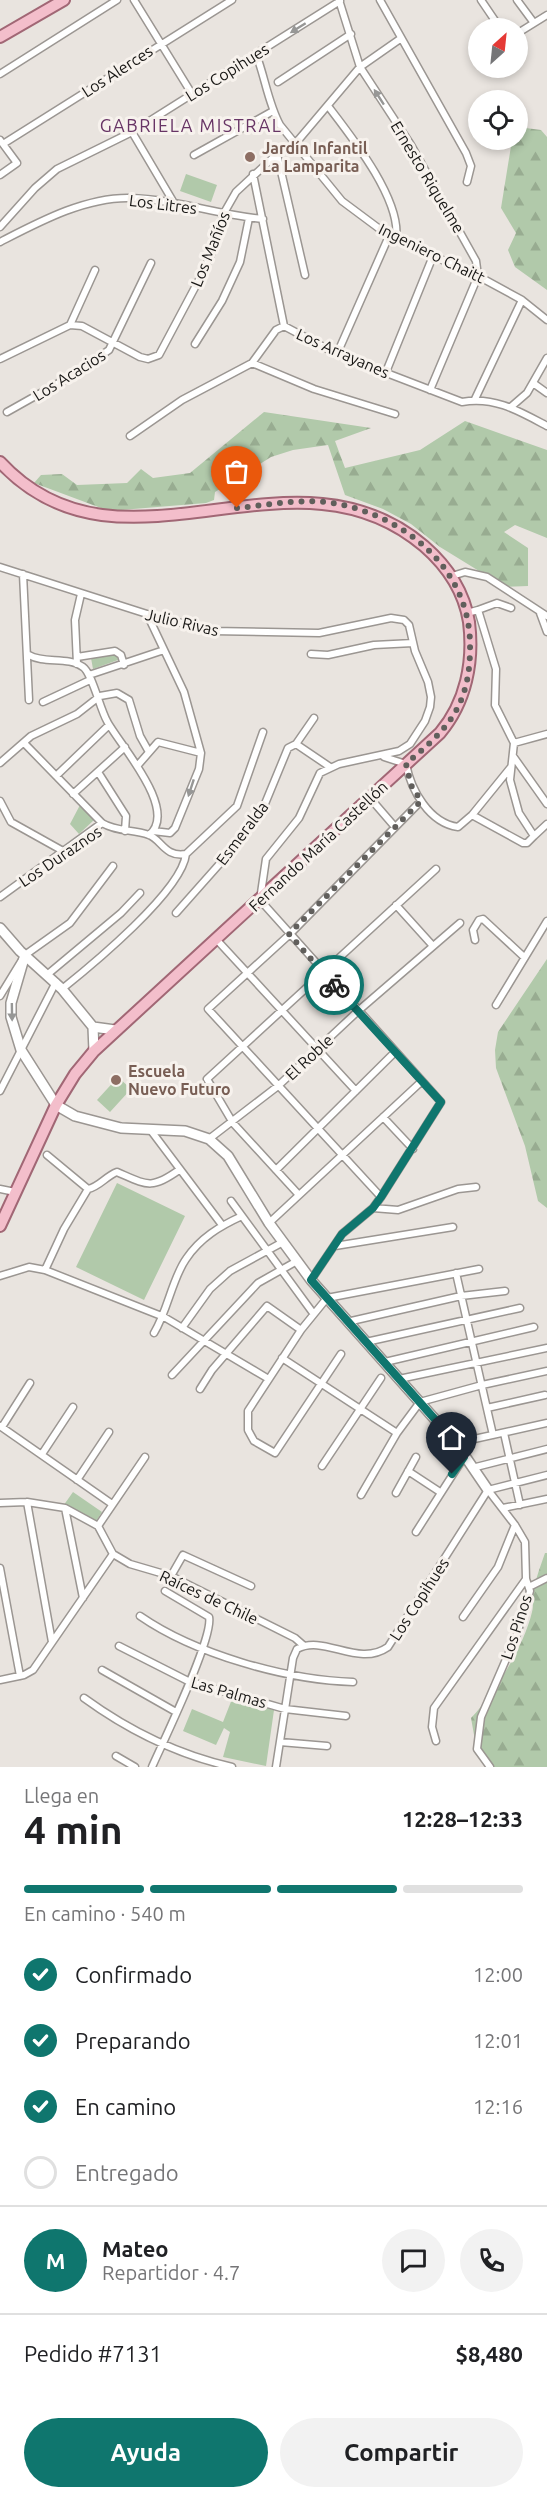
<!DOCTYPE html>
<html lang="es">
<head>
<meta charset="utf-8">
<style>
  body { margin:0; font-family:Ubuntu,sans-serif; background:#f2f2f2; color:#202124; height:100vh; display:flex; flex-direction:column; font-size:22px; white-space:nowrap }
  * { box-sizing:border-box; margin:0 }
  p { font-size:20px; color:#757577 }
  .icon { flex:none; width:33px; height:33px; fill:none; stroke:currentColor; stroke-width:2; stroke-linecap:round; stroke-linejoin:round }
  .map { position:relative; height:1767px; overflow:hidden }
  .side { display:flex; flex-direction:column; background:#fff; flex:1 }
  .side>* { flex:none }
  .needle { width:39px; rotate:27deg }
  .controls { position:absolute; left:468px; top:18px; display:grid; gap:12px }
  .controls a { display:grid; place-items:center; width:60px; height:60px; border-radius:50%; background:#fff; box-shadow:0 3px 9px #0003; font-size:30px }
  .pin { position:absolute; display:grid; place-items:center; width:51px; height:51px; color:#fff; margin:-62px -26px; border-radius:50% 50% 50% 0; rotate:-45deg; box-shadow:0 0 6px #0007 }
  .pin .icon { rotate:45deg }
  .courier { position:absolute; display:grid; place-items:center; width:60px; height:60px; margin:-30px; border:4px solid #0f766e; border-radius:50%; background:#fff; color:#222; box-shadow:0 2px 8px #0007 }
  .overview em { font-style:normal; font-weight:700 }
  .overview div { display:flex; flex-direction:column-reverse }
  .overview { display:flex; align-items:center; justify-content:space-between; height:102px; padding:0 24px }
  h1 { font-size:39px; font-weight:700; line-height:45px }
  .bar { display:grid; grid-template-columns:repeat(4,1fr); gap:9px 6px; align-content:center; height:72px; padding:0 24px }
  .bar i { height:8px; border-radius:4px; background:#e0e0e0 }
  .bar .current { background:#0f766e }
  .bar p { grid-column:span 4 }
  .line { display:flex; align-items:center; gap:15px; padding:0 24px; border-top:2px solid #e0e0e0 }
  .line div { flex:1 }
  .round { display:grid; place-items:center; flex:none; width:63px; height:63px; border-radius:32px; background:#f2f2f2 }
  ol { padding:0 24px; list-style:none }
  li { display:flex; align-items:center; gap:18px; height:66px }
  li p { margin-inline-start:auto }
  li .icon { padding:6px; border-radius:50%; background:#0f766e; color:#fff; stroke-width:4 }
  li:last-child { color:#757577 }
  li i { width:33px; height:33px; border:3px solid #e0e0e0; border-radius:50% }
  .action { display:flex; gap:12px; margin-top:auto; padding:12px 24px }
  .action a { flex:1; height:69px; border-radius:36px; background:#0f766e; color:#fff; font-size:24px; font-weight:700; line-height:69px; text-align:center }
  .action a+a { background:#f2f2f2; color:#202124 }
  .map>svg:first-child { display:block }
  .green { fill:#b1c9aa }
  .forest { fill:url(#forest-firs) }
  .lines { fill:none; stroke-linecap:round; stroke-linejoin:round }
  .street-casing { stroke:#9b9692; stroke-width:9 }
  .secondary-casing { stroke:#9b9692; stroke-width:12 }
  .primary-casing { stroke:#a16775; stroke-width:14 }
  .street { stroke:#fff; stroke-width:6 }
  .secondary { stroke:#fff; stroke-width:9 }
  .primary { stroke:#f3becb; stroke-width:10 }
  .oneway { fill:#979796 }
  .done { stroke:#615f5c; stroke-width:6; stroke-dasharray:0 10.8 }
  .route { stroke:#0f766e; stroke-width:8 }
  .education-dot { fill:#8d6e63; stroke:#f7f2ed; stroke-width:2 }
  .labels { text-anchor:middle; dominant-baseline:central; stroke-width:6; stroke-linejoin:round; paint-order:stroke }
  .street-label { font-size:16px; fill:#181715; stroke:#f7f2ed }
  .education-label { font-size:16px; font-weight:bold; fill:#785e54; stroke:#f7f2ed; text-anchor:start }
  .neighbourhood-label { font-size:18px; letter-spacing:1.5px; fill:#673465; stroke:#f7f2ed }
</style>
</head>
<body>
<div class="map">
<svg width="547" height="1767" viewBox="0 0 547 1767">
  <defs>
    <pattern id="forest-firs" width="22" height="20" patternUnits="userSpaceOnUse" patternTransform="scale(1.5)"><rect width="22" height="20" fill="#b1c9aa"/><path d="M5 1l3.5 6h-7zM16 11l3.5 6h-7z" fill="#98ac91"/></pattern>
  </defs>
  <rect width="100%" height="100%" fill="#e9e4df"/>
  <path class="green" d="M186,174L217,185L211,202L180,191Z
    M116,653L118,660L93,669L91,658Z
    M80,805L94,820L79,834L70,824Z
    M118,1077L131,1089L110,1112L97,1100Z
    M117,1183L185,1216L144,1300L76,1267Z
    M73,1492L102,1512L93,1526L61,1509Z
    M232,1699L274,1710L266,1766L223,1757L230,1732L224,1728L216,1745L183,1731L192,1709L223,1722Z"/>
  <path class="forest" d="M518,127L541,130L547,137V290L515,267L508,250L516,233L501,208L512,140H518Z
    M264,412L371,428L335,441L345,468L420,450L465,421L547,450V538L515,525L504,532L528,548V586L505,587L440,547L411,524L383,509L345,495L328,445L293,450L271,457L215,492L214,500L206,503L109,511L34,483L41,475L62,474L77,485L127,483L141,469L153,478L190,473Z
    M547,959V1208L538,1201L525,1146L496,1068L495,1050L498,1032Z
    M545,1553H547V1767H488L476,1746L471,1718C495,1693 524,1646 532,1612C534,1605 532,1596 534,1589C536,1577 541,1565 545,1553Z"/>
  <g class="lines">
    <defs>
      <path id="street" d="M134,0L192,94
        M339,0L360,67L411,145L476,261L478,276L430,390
        M380,0L466,153L471,166L467,182
        M481,0L500,28
        M517,0L534,23
        M518,33L547,15
        M256,54C265,77 268,103 280,125L342,201L389,236L478,276L522,300L547,320
        M0,74L117,0
        M278,82L351,34
        M328,106C351,136 402,200 396,239
        M132,132L174,203
        M0,140L17,163L0,175
        M3,144L232,0
        M277,154L305,275
        M194,155L273,111
        M253,174L284,326L337,354L462,402C494,396 519,411 547,426
        M0,227L35,188L57,169L132,132L340,1
        M0,242C39,222 85,197 130,198C175,199 218,215 263,219
        M70,325L82,326L140,357L148,359L159,355L201,276L216,243L224,213L236,192L277,154L295,144L360,67L400,39
        M195,344L222,301L240,262L249,218
        M337,354L389,236
        M0,359L70,325L95,270
        M252,363L314,389L395,414
        M386,372L433,256
        M533,383L547,393
        M475,399L522,300
        M512,406L527,393L547,358
        M7,412L71,376L109,350L151,263
        M130,436L182,400L252,363L276,330L284,326
        M0,567L147,614L212,631L319,633L391,618L404,620L409,625L415,651L428,682L431,697L430,707L425,721L410,744L399,751L339,764L320,773L299,818L266,859L260,900L441,1102L381,1197L373,1208L342,1234L311,1280
        M23,574L29,700
        M452,576L465,572L487,577L547,616
        M478,610L497,603L511,608
        M467,613L478,610L496,669L495,705L514,743L510,780L519,813L534,836L547,824
        M540,613L547,632
        M147,614L184,692L201,753L199,769L175,828L170,833L153,831
        M311,654L328,655L374,645L413,643
        M29,655C44,664 68,656 83,667C92,673 100,709 107,721C118,743 180,810 149,835
        M77,657L115,651L121,655L124,665
        M77,664L75,620L81,594
        M89,675L164,650
        M43,702L90,680
        M514,743L547,734
        M25,744L102,823C117,832 133,829 149,835C161,839 165,858 186,854
        M296,744L330,767
        M513,756L547,804
        M384,757L406,764C411,790 429,823 458,827L472,815L511,767
        M0,763L31,736L77,714L100,696L117,693L129,700L140,736L149,752
        M138,765L158,742L201,753
        M98,772L126,816L125,831
        M56,776L109,725
        M73,794L125,747
        M370,798L395,827
        M0,801L11,822L63,851
        M472,815L523,843H527L534,836
        M186,854L237,806L263,732
        M0,897L102,823
        M396,905L433,946
        M176,913L239,842L262,811L288,748L296,744L314,718
        M216,939L356,1091
        M475,940L473,930L479,920L483,919L524,957
        M48,974L121,913L140,893
        M62,989C92,965 182,891 186,854
        M0,996L25,955L70,923L113,866
        M496,1005L547,921
        M0,1091L56,982
        M383,1117L413,1149
        M152,1132L222,1225
        M209,1139L278,1086L358,1011L460,923
        M47,1155L88,1189C99,1187 106,1176 117,1172C147,1185 151,1190 179,1170
        M276,1170L395,1052
        M0,1189L15,1192
        M299,1195L233,1123L207,1079L436,869
        M381,1197L208,1009L289,935L421,801
        M231,1201L313,1313
        M373,1208L398,1210L458,1189L476,1187
        M269,1223L422,1081
        M335,1246L453,1227
        M45,1270L64,1229L88,1189
        M456,1273L493,1435
        M0,1276L29,1267L45,1270L164,1317L267,1378
        M347,1322L461,1296L505,1291
        M182,1328L210,1289L230,1271L283,1242
        M154,1333C168,1310 172,1279 186,1259C200,1238 220,1226 242,1216
        M366,1342L520,1308
        M341,1354L275,1453L254,1441L248,1430V1411L301,1330L327,1298L479,1269
        M282,1358L397,1433
        M385,1362L534,1327
        M172,1375L258,1283L297,1261
        M399,1379L547,1348
        M200,1389L212,1370L267,1306L301,1330
        M487,1408L545,1395
        M0,1426L112,1504
        M2,1427L30,1383
        M504,1433L520,1505
        M456,1443L547,1423
        M42,1454L73,1407
        M322,1466L381,1378
        M472,1468L547,1449
        M408,1471L440,1492
        M77,1480L109,1432
        M488,1490L515,1525L525,1542L526,1579L530,1591L517,1634L481,1717L477,1749L490,1767
        M488,1490L547,1475
        M396,1493L416,1457
        M361,1495L397,1433L420,1402L482,1385L547,1371
        M27,1502L52,1642
        M0,1503L27,1502L65,1508L98,1526L113,1554L130,1564L171,1576L295,1638L303,1645
        M65,1508L83,1598
        M503,1508L547,1499
        M98,1526L145,1457
        M416,1532L464,1457
        M0,1568L20,1676
        M171,1576L183,1555L251,1586
        M529,1587L547,1578
        M140,1616C195,1654 286,1680 353,1682
        M463,1617L498,1567L515,1525
        M119,1646L188,1681L285,1709L346,1716
        M102,1670L176,1712
        M0,1680L24,1675L33,1670L113,1554
        M84,1698C128,1730 179,1755 232,1767
        M436,1741L432,1727L434,1708L526,1579
        M280,1742L327,1746
        M116,1756L135,1767
        M152,1767C163,1742 214,1637 209,1617L165,1591
        M276,1767L293,1658L297,1649C324,1634 358,1668 388,1647L488,1490"/>
      <path id="secondary" d="M0,928L20,951L62,989L93,1027L94,1051
        M25,955L11,1003V1017L21,1050L56,1105L75,1116L121,1128L185,1131L209,1139L228,1156L269,1223L311,1280L456,1443L488,1490
        M93,1027L115,1030"/>
      <path id="primary" d="M0,37L64,0
        M0,462C121,593 292,433 424,546C447,566 464,591 469,622C474,662 466,702 440,733L94,1051L75,1074L56,1105L0,1226"/>
    </defs>
    <use href="#street" class="street-casing"/>
    <use href="#secondary" class="secondary-casing"/>
    <use href="#primary" class="primary-casing"/>
    <use href="#street" class="street"/>
    <use href="#secondary" class="secondary"/>
    <use href="#primary" class="primary"/>
  </g>
  <defs><path id="oneway-solid" d="M-6-.8H1V-3.2L6.5 0L1 3.2V.8H-6Z" transform="scale(1.5)"/></defs>
  <g class="oneway">
    <use href="#oneway-solid" transform="translate(298 28) rotate(148)"/>
    <use href="#oneway-solid" transform="translate(379 97) rotate(-123)"/>
    <use href="#oneway-solid" transform="translate(191 788) rotate(108)"/>
    <use href="#oneway-solid" transform="translate(12 1012) rotate(89)"/>
  </g>
  <g class="lines">
    <path class="done" d="M237,508C269,505 302,498 333,503C407,516 472,571 470,649C470,669 467,689 458,707C446,731 425,747 406,764L411,785L421,801L289,934L334,985"/>
    <path class="route" d="M334,985L441,1102L381,1197L373,1208L342,1234L311,1280L456,1443L464,1457L452,1474"/>
  </g>
  <g class="education-dot">
    <circle cx="250" cy="157" r="6"/>
    <circle cx="116" cy="1080" r="6"/>
  </g>
  <g class="labels">
    <g class="street-label">
      <text transform="translate(117 71) rotate(-33)">Los Alerces</text>
      <text transform="translate(227 72) rotate(-32)">Los Copihues</text>
      <text transform="translate(428 177) rotate(59)">Ernesto Riquelme</text>
      <text transform="translate(163 204) rotate(7)">Los Litres</text>
      <text transform="translate(210 249) rotate(-68)">Los Mañíos</text>
      <text transform="translate(432 253) rotate(26)">Ingeniero Chaitt</text>
      <text transform="translate(343 353) rotate(24)">Los Arrayanes</text>
      <text transform="translate(69 375) rotate(-32)">Los Acacios</text>
      <text transform="translate(182 622) rotate(13)">Julio Rivas</text>
      <text transform="translate(242 833) rotate(-53)">Esmeralda</text>
      <text transform="translate(318 846) rotate(-43)">Fernando María Castellón</text>
      <text transform="translate(60 856) rotate(-34)">Los Duraznos</text>
      <text transform="translate(309 1057) rotate(-43)">El Roble</text>
      <text transform="translate(209 1597) rotate(25)">Raíces de Chile</text>
      <text transform="translate(419 1599) rotate(-57)">Los Copihues</text>
      <text transform="translate(516 1627) rotate(-72)">Los Pinos</text>
      <text transform="translate(229 1692) rotate(16)">Las Palmas</text>
    </g>
    <g class="education-label">
      <text x="262" y="148">Jardín Infantil<tspan x="262" dy="18">La Lamparita</tspan></text>
      <text x="128" y="1071">Escuela<tspan x="128" dy="18">Nuevo Futuro</tspan></text>
    </g>
    <g class="neighbourhood-label">
      <text x="191" y="125">GABRIELA MISTRAL</text>
    </g>
  </g>
</svg>
<div class="controls">
<a><svg class="needle" viewBox="-14 -14 28 28"><path d="M0-13l5 13h-10z" fill="#e53935"/><path d="M0 13l5-13h-10z" fill="#757577"/></svg></a>
<a><svg class="icon" aria-label="locate" viewBox="0 0 24 24"><circle cx="12" cy="12" r="6"/><path d="M12 2v4M12 18v4M2 12h4M18 12h4"/></svg></a>
</div>
<div class="pin" style="left:237px;top:508px;background:#ea580c"><svg class="icon" aria-label="bag" viewBox="0 0 24 24"><path d="M5 8h14l-1 12H6zM9 8a3 3 0 0 1 6 0"/></svg></div>
<div class="pin" style="left:452px;top:1474px;background:#1f2937"><svg class="icon" aria-label="home" viewBox="0 0 24 24"><path d="M3 11l9-7 9 7M6 9v11h12V9"/></svg></div>
<div class="courier" style="left:334px;top:985px"><svg class="icon" aria-label="bike" viewBox="0 0 24 24"><circle cx="6" cy="16" r="4"/><circle cx="18" cy="16" r="4"/><path d="M6 16l4-8h5l3 8M10 8l3 8H6M13 5h3"/></svg></div>
</div>
<section class="side">
<div class="overview"><div><h1>4 min</h1><p>Llega en</p></div><em>12:28–12:33</em></div>
<div class="bar"><i class="current"></i><i class="current"></i><i class="current"></i><i></i><p>En camino · 540 m</p></div>
<ol>
<li><svg class="icon" aria-label="check" viewBox="0 0 24 24"><path d="M5 12l5 5 9-10"/></svg>Confirmado<p>12:00</p></li>
<li><svg class="icon" aria-label="check" viewBox="0 0 24 24"><path d="M5 12l5 5 9-10"/></svg>Preparando<p>12:01</p></li>
<li><svg class="icon" aria-label="check" viewBox="0 0 24 24"><path d="M5 12l5 5 9-10"/></svg>En camino<p>12:16</p></li>
<li><i></i>Entregado</li>
</ol>
<div class="line" style="height:108px"><b class="round" style="background:#0f766e;color:#fff">M</b><div><b>Mateo</b><p>Repartidor · 4.7</p></div><a class="round"><svg class="icon" aria-label="chat" viewBox="0 0 24 24"><path d="M4 5h16v11H9l-5 4z"/></svg></a><a class="round"><svg class="icon" aria-label="phone" viewBox="0 0 24 24"><path d="M5 4h4l2 5-3 2q2 4 5 5l2-3 5 2v4C11 20 4 13 5 4z"/></svg></a></div>
<div class="line" style="height:78px"><div>Pedido #7131</div><b>$8,480</b></div>
<div class="action"><a>Ayuda</a><a>Compartir</a></div>
</section>
</body>
</html>
